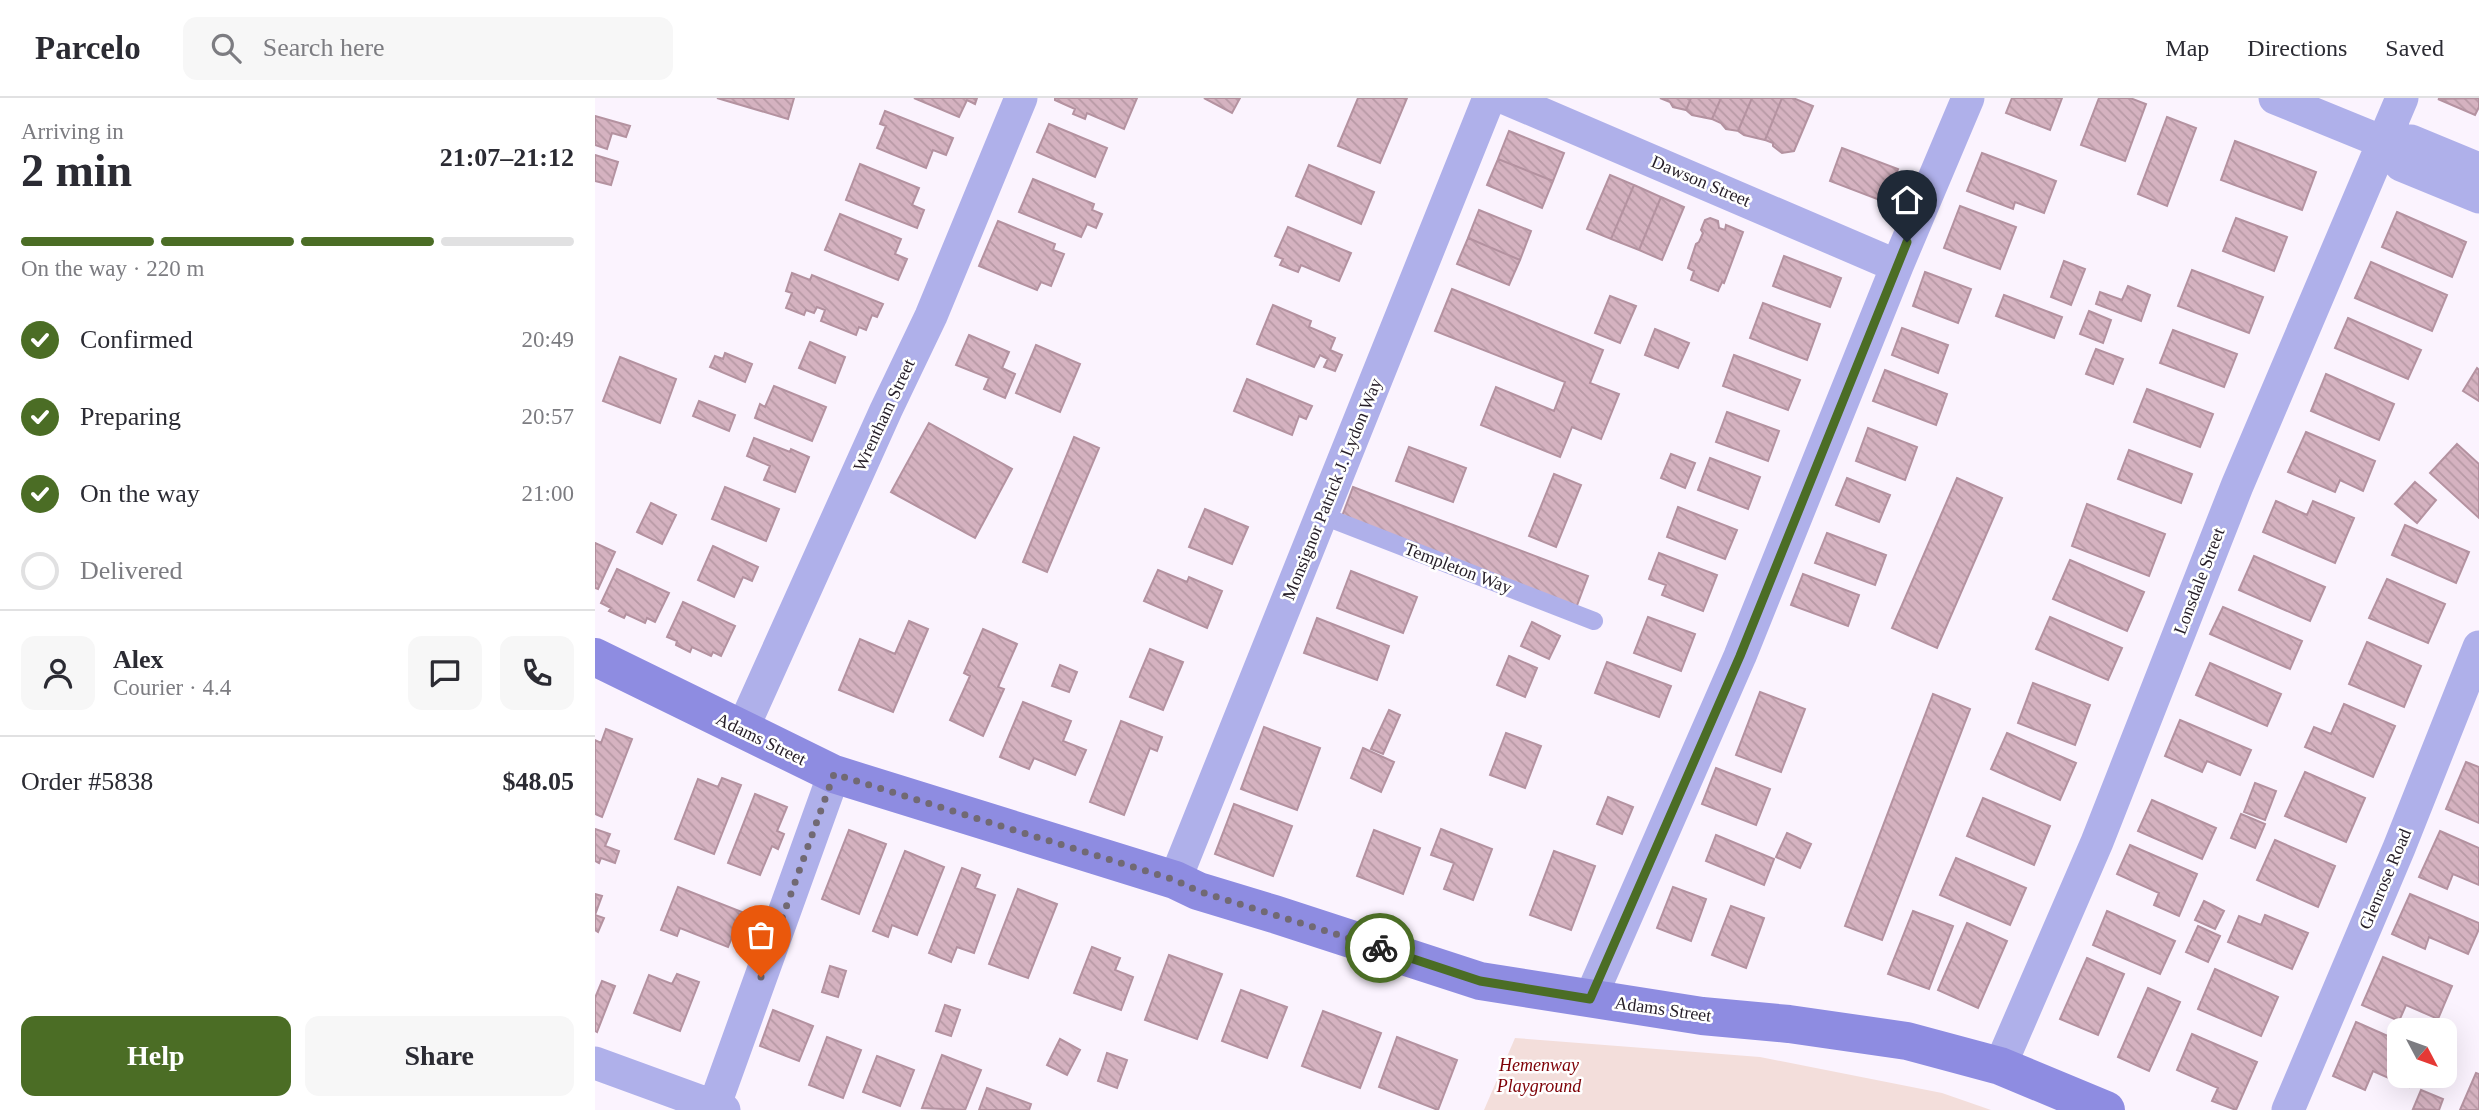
<!DOCTYPE html>
<html lang="en">
<head>
<meta charset="utf-8">
<style>
  body { margin:0; font-family:Georgia,serif; background:#f7f7f7; color:#2b2b33; height:100vh; display:flex; flex-direction:column; font-size:26px; white-space:nowrap }
  * { box-sizing:border-box; margin:0 }
  p { font-size:23px; color:#7c7c81 }
  .icon { flex:none; width:38px; height:38px; fill:none; stroke:currentColor; stroke-width:2; stroke-linecap:round; stroke-linejoin:round }
  .map { position:relative; flex:1; overflow:hidden }
  .sheet { display:flex; flex-direction:column; background:#fff; width:595px }
  .sheet>* { flex:none }
  .needle { width:46px; rotate:131deg }
  .buttons { position:absolute; left:1792px; top:920px; display:grid; gap:14px }
  .buttons a { display:grid; place-items:center; width:70px; height:70px; border-radius:14px; background:#fff; box-shadow:0 7px 28px #0002; font-size:35px }
  .pin { position:absolute; display:grid; place-items:center; width:60px; height:60px; color:#fff; margin:-72px -30px; border-radius:50% 50% 50% 0; rotate:-45deg; box-shadow:0 0 7px #0007 }
  .pin .icon { rotate:45deg }
  .courier { position:absolute; display:grid; place-items:center; width:70px; height:70px; margin:-35px; border:5px solid #4b6d25; border-radius:50%; background:#fff; color:#222; box-shadow:0 2px 9px #0007 }
  .head em { font-style:normal; font-weight:700 }
  .head div { display:flex; flex-direction:column-reverse }
  .head { display:flex; align-items:center; justify-content:space-between; height:119px; padding:0 21px }
  h1 { font-size:46px; font-weight:700; line-height:52px }
  .bar { display:grid; grid-template-columns:repeat(4,1fr); gap:10px 7px; align-content:center; height:84px; padding:0 21px }
  .bar i { height:9px; border-radius:5px; background:#e1e1e2 }
  .bar .on { background:#4b6d25 }
  .bar p { grid-column:span 4 }
  .line { display:flex; align-items:center; gap:18px; padding:0 21px; border-top:2px solid #e1e1e2 }
  .line div { flex:1 }
  .round { display:grid; place-items:center; flex:none; width:74px; height:74px; border-radius:14px; background:#f7f7f7 }
  ol { padding:0 21px; list-style:none }
  li { display:flex; align-items:center; gap:21px; height:77px }
  li p { margin-inline-start:auto }
  li .icon { padding:7px; border-radius:50%; background:#4b6d25; color:#fff; stroke-width:4 }
  li:last-child { color:#7c7c81 }
  li i { width:38px; height:38px; border:4px solid #e1e1e2; border-radius:50% }
  .primary-button { display:flex; gap:14px; margin-top:auto; padding:14px 21px }
  .primary-button a { flex:1; height:80px; border-radius:14px; background:#4b6d25; color:#fff; font-size:28px; font-weight:700; line-height:80px; text-align:center }
  .primary-button a+a { background:#f7f7f7; color:#2b2b33 }
  header { display:flex; align-items:center; gap:42px; box-sizing:border-box; height:98px; padding:0 35px; background:#fff; border-bottom:2px solid #e1e1e2 }
  header strong { font-size:33px }
  nav { display:flex; gap:38px; margin-inline-start:auto; font-size:24px }
  .search { width:490px; height:63px; background:#f7f7f7; display:flex; align-items:center; gap:18px; box-sizing:border-box; padding:0 24px; border-radius:14px; color:#7c7c81; font-size:26px }
  main { display:flex; flex:1; min-height:0 }
  .map>svg:first-child { display:block }
  .green { fill:#f3dedb }
  .building { fill:url(#building-back-hatch); stroke:#b492a0; stroke-width:2 }
  .lines { fill:none; stroke-linecap:round; stroke-linejoin:round }
  .service { stroke:#afb0ea; stroke-width:18 }
  .minor { stroke:#afb0ea; stroke-width:33 }
  .secondary { stroke:#8e8ce1; stroke-width:38 }
  .done { stroke:#716973; stroke-width:7; stroke-dasharray:0 12.6 }
  .route { stroke:#4b6d25; stroke-width:9 }
  .labels { text-anchor:middle; dominant-baseline:central; stroke-width:5; stroke-linejoin:round; paint-order:stroke }
  .street-label { font-size:18px; fill:#261e28; stroke:#fff }
  .park-label { font-size:18px; font-style:italic; fill:#7e0006; stroke:#fff }
</style>
</head>
<body>
<header>
<strong>Parcelo</strong>
<div class="search"><svg class="icon" aria-label="search" viewBox="0 0 24 24"><circle cx="10" cy="10" r="6"/><path d="M15 15l6 6"/></svg>Search here</div>
<nav><a>Map</a><a>Directions</a><a>Saved</a></nav>
</header>
<main>
<section class="sheet">
<div class="head"><div><h1>2 min</h1><p>Arriving in</p></div><em>21:07–21:12</em></div>
<div class="bar"><i class="on"></i><i class="on"></i><i class="on"></i><i></i><p>On the way · 220 m</p></div>
<ol>
<li><svg class="icon" aria-label="check" viewBox="0 0 24 24"><path d="M5 12l5 5 9-10"/></svg>Confirmed<p>20:49</p></li>
<li><svg class="icon" aria-label="check" viewBox="0 0 24 24"><path d="M5 12l5 5 9-10"/></svg>Preparing<p>20:57</p></li>
<li><svg class="icon" aria-label="check" viewBox="0 0 24 24"><path d="M5 12l5 5 9-10"/></svg>On the way<p>21:00</p></li>
<li><i></i>Delivered</li>
</ol>
<div class="line" style="height:126px"><a class="round"><svg class="icon" aria-label="person" viewBox="0 0 24 24"><circle cx="12" cy="8" r="4"/><path d="M4 21q1-7 8-7t8 7"/></svg></a><div><b>Alex</b><p>Courier · 4.4</p></div><a class="round"><svg class="icon" aria-label="chat" viewBox="0 0 24 24"><path d="M4 5h16v11H9l-5 4z"/></svg></a><a class="round"><svg class="icon" aria-label="phone" viewBox="0 0 24 24"><path d="M5 4h4l2 5-3 2q2 4 5 5l2-3 5 2v4C11 20 4 13 5 4z"/></svg></a></div>
<div class="line" style="height:91px"><div>Order #5838</div><b>$48.05</b></div>
<div class="primary-button"><a>Help</a><a>Share</a></div>
</section>
<div class="map">
<svg width="1884" height="1012" viewBox="0 0 1884 1012">
  <defs>
    <pattern id="building-back-hatch" width="6" height="6" patternUnits="userSpaceOnUse" patternTransform="scale(1.75)"><rect width="6" height="6" fill="#d5b2c0"/><path d="M-1 5l2 2M0 0l6 6M5-1l2 2" fill="none" stroke="#b799a5"/></pattern>
  </defs>
  <rect width="100%" height="100%" fill="#fbf3fe"/>
  <path class="green" d="M920,940L1165,959L1347,995L1396,1012H889Z"/>
  <path class="building" d="M122,0H199L193,21Z
    M319,0H382L380,6L372,2L364,19Z
    M460,0H542L529,31L492,15L490,21L478,16L480,11L460,2Z
    M609,0H645L637,15Z
    M763,0H812L785,65L743,48Z
    M1065,0H1096L1091,12L1078,9L1075,4Z
    M1096,0H1126L1117,21L1097,17L1091,12Z
    M1126,0H1157L1143,33L1131,31L1126,25L1117,21Z
    M1157,0H1187L1170,42L1149,37L1143,33Z
    M1187,0H1198L1218,8L1199,53L1187,55L1178,48V45L1170,42Z
    M1417,0H1467L1455,32L1411,15Z
    M1504,0H1535L1551,6L1530,63L1486,47Z
    M1884,0V9L1880,17L1843,1Z
    M290,13L358,40L351,57L338,52L331,70L282,50L291,28L285,26Z
    M0,18L35,28L31,39L17,35L12,51L0,47Z
    M1572,19L1601,30L1572,108L1543,96Z
    M454,26L512,50L500,79L442,54Z
    M914,33L969,55L958,83L903,61Z
    M1640,43L1721,74L1707,112L1626,82Z
    M1247,50L1303,71L1290,104L1235,83Z
    M1387,55L1461,83L1449,115L1420,104L1418,111L1372,93Z
    M0,57L23,64L16,87L0,83Z
    M903,61L958,83L947,110L892,87Z
    M265,66L324,90L317,107L329,112L322,130L251,102Z
    M714,67L779,94L766,126L701,98Z
    M1015,77L1039,87L1016,141L992,131Z
    M438,81L499,106L497,112L507,116L501,130L492,126L486,139L424,114Z
    M1039,87L1066,99L1044,152L1016,141Z
    M1066,99L1089,109L1067,162L1044,152Z
    M1365,108L1421,129L1405,171L1349,150Z
    M884,112L936,133L925,162L873,140Z
    M1802,114L1871,144L1857,179L1787,149Z
    M245,116L306,141L300,156L312,161L303,182L230,152Z
    M1115,120L1123,123L1124,130L1130,132L1131,127L1148,134L1129,185L1127,184L1123,193L1096,182L1099,173L1093,170L1101,146L1104,144L1108,135L1106,132L1110,122Z
    M1641,120L1692,139L1679,173L1628,153Z
    M403,123L460,146L458,152L469,156L456,188L446,184L442,192L384,168Z
    M693,129L756,155L744,183L706,167L703,174L685,167L688,161L680,158Z
    M873,140L925,162L914,187L862,166Z
    M1189,158L1246,180L1235,209L1178,188Z
    M1469,163L1490,171L1476,207L1456,199Z
    M1776,164L1852,197L1837,233L1760,200Z
    M1597,172L1668,199L1654,235L1583,208Z
    M1330,174L1376,191L1363,225L1318,208Z
    M197,175L215,182L217,177L288,206L282,219L277,217L271,232L264,229L261,237L226,223L230,212L222,209L219,215L211,212L209,217L191,210L197,195L191,193Z
    M1533,188L1555,197L1546,223L1501,206L1505,194L1527,202Z
    M857,191L1008,252L995,285L1024,296L1006,341L977,329L965,359L886,327L901,289L959,313L970,284L840,233Z
    M1409,197L1467,219L1459,240L1401,218Z
    M1015,198L1041,208L1025,245L1000,235Z
    M1168,205L1225,226L1212,262L1155,240Z
    M678,207L716,223L714,229L740,240L735,252L747,257L740,273L729,269L733,261L725,257L719,269L662,246Z
    M1494,213L1516,222L1508,245L1485,236Z
    M1753,220L1826,252L1813,281L1740,250Z
    M1307,230L1353,247L1343,275L1297,257Z
    M1060,231L1094,245L1083,270L1050,257Z
    M1578,232L1642,256L1629,289L1565,265Z
    M374,237L414,254L407,270L420,276L410,300L389,291L394,280L361,267Z
    M215,244L250,259L240,285L204,270Z
    M441,247L485,266L465,314L421,295Z
    M1501,251L1528,261L1518,286L1491,276Z
    M130,255L157,266L150,284L115,269L120,258L128,261Z
    M1139,257L1205,282L1193,312L1128,288Z
    M25,259L81,281L65,325L8,303Z
    M1882,270L1884,272V303L1868,293Z
    M1290,272L1352,296L1341,327L1278,303Z
    M1731,276L1799,306L1784,342L1716,313Z
    M652,281L717,308L711,321L704,318L697,337L639,313Z
    M179,288L231,309L217,343L160,320L165,306L170,309Z
    M1552,291L1618,316L1605,349L1539,324Z
    M104,303L140,317L134,333L98,318Z
    M1132,314L1184,333L1173,363L1121,344Z
    M334,325L417,371L380,440L296,394Z
    M1273,330L1322,349L1310,382L1261,363Z
    M1711,334L1780,363L1768,393L1745,382L1740,394L1693,374Z
    M479,339L504,350L452,474L428,464Z
    M159,340L195,354L196,351L214,359L200,394L169,382L175,368L152,358Z
    M1862,346L1884,366V420L1835,375Z
    M814,349L871,370L858,404L801,383Z
    M1534,352L1597,376L1586,405L1523,381Z
    M1076,356L1100,365L1090,390L1066,380Z
    M1115,360L1165,379L1153,411L1103,392Z
    M959,376L986,387L961,449L934,438Z
    M1252,380L1295,397L1284,424L1241,407Z
    M1362,380L1407,400L1342,550L1297,530Z
    M1820,384L1841,402L1822,425L1800,406Z
    M130,389L184,411L171,443L117,421Z
    M758,389L993,478L978,518L743,429Z
    M1681,403L1712,417L1718,403L1759,420L1740,465L1668,434Z
    M56,405L81,417L67,446L42,434Z
    M1492,406L1570,436L1554,478L1477,448Z
    M1083,409L1142,432L1130,461L1072,439Z
    M610,411L653,429L637,466L594,449Z
    M1810,427L1874,454L1861,485L1797,457Z
    M1232,435L1291,457L1280,487L1220,465Z
    M0,445L20,454L3,491L0,490Z
    M118,448L163,469L157,483L148,479L139,499L103,482Z
    M1064,455L1122,477L1108,513L1067,497L1071,487L1054,481Z
    M1659,458L1730,489L1715,523L1644,492Z
    M1475,462L1549,494L1532,533L1458,501Z
    M22,471L74,495L60,524L52,520L50,525L31,516L29,520L14,513L16,510L6,505Z
    M563,472L592,484L594,479L627,493L612,530L549,503Z
    M756,473L822,499L808,535L742,510Z
    M1208,476L1264,497L1253,528L1196,507Z
    M1792,481L1850,506L1833,545L1774,520Z
    M88,504L140,528L126,558L118,554L116,558L97,549L95,554L81,547L82,543L72,539Z
    M1628,509L1707,543L1695,571L1615,536Z
    M1053,519L1100,536L1086,573L1039,555Z
    M1455,519L1527,550L1513,582L1441,551Z
    M722,520L794,548L782,582L709,555Z
    M314,523L333,531L298,614L244,592L265,541L300,556Z
    M937,524L965,538L954,561L926,548Z
    M388,531L422,546L403,589L409,591L388,638L355,622L375,578L369,575Z
    M1772,544L1826,568L1809,609L1754,586Z
    M555,551L588,564L568,612L535,599Z
    M914,558L942,570L930,599L902,587Z
    M1012,564L1076,588L1064,619L1000,595Z
    M1615,565L1686,596L1672,628L1601,597Z
    M465,567L482,574L474,594L457,588Z
    M1438,585L1495,607L1480,647L1423,625Z
    M1165,594L1210,611L1186,674L1141,657Z
    M1338,596L1375,611L1287,842L1250,828Z
    M428,604L476,623L468,643L491,652L480,677L439,660L434,671L405,659Z
    M1749,606L1800,628L1778,679L1710,649L1719,629L1736,636Z
    M794,612L805,617L788,656L776,651Z
    M1585,622L1656,652L1645,677L1612,663L1607,674L1570,658Z
    M526,623L567,639L562,653L555,650L529,717L495,704Z
    M669,629L725,650L702,712L646,691Z
    M11,631L37,641L7,719L0,716V642L6,645Z
    M911,635L946,648L930,690L895,677Z
    M1412,635L1481,665L1465,702L1396,671Z
    M768,650L799,664L786,694L756,680Z
    M1871,664L1884,669V725L1851,711Z
    M1121,670L1175,691L1161,727L1107,706Z
    M1710,674L1770,700L1751,744L1690,718Z
    M127,680L146,687L119,756L80,741L103,681L123,689Z
    M1660,685L1681,693L1670,722L1649,714Z
    M160,696L192,709L182,733L189,736L183,751L177,748L165,777L133,765Z
    M1013,699L1038,709L1027,736L1002,726Z
    M1388,700L1455,728L1439,767L1372,738Z
    M1557,702L1621,730L1607,761L1543,733Z
    M639,706L697,728L678,778L620,756Z
    M1646,716L1670,726L1660,750L1636,740Z
    M0,731L15,736L10,748L24,753L20,765L6,760L4,765L0,763Z
    M846,731L897,751L878,802L849,791L859,765L836,757Z
    M254,732L291,746L264,816L227,801Z
    M779,732L825,750L808,796L762,778Z
    M1845,733L1884,750V787L1858,776L1852,791L1824,779Z
    M1192,735L1216,746L1205,770L1181,759Z
    M1121,737L1179,761L1169,787L1111,763Z
    M1680,742L1740,768L1723,809L1662,782Z
    M1535,747L1602,776L1584,818L1559,807L1564,795L1522,776Z
    M310,753L349,769L322,837L297,827L293,839L278,833Z
    M959,753L1000,768L976,832L935,817Z
    M1361,760L1431,790L1415,827L1345,797Z
    M367,770L385,777L380,790L400,797L379,855L362,849L356,864L334,855Z
    M83,789L147,814L133,849L85,830L82,838L66,832Z
    M1078,789L1111,801L1096,843L1062,830Z
    M423,791L462,806L433,880L394,866Z
    M0,796L7,798L0,817Z
    M1815,796L1884,825V831L1873,856L1834,839L1830,851L1797,836Z
    M1609,803L1629,813L1620,831L1600,822Z
    M1136,808L1169,820L1151,870L1117,857Z
    M1318,813L1358,828L1334,891L1293,876Z
    M1512,813L1580,843L1565,876L1498,847Z
    M0,817L9,820L3,834L0,832Z
    M1670,817L1713,835L1697,871L1633,844L1644,818L1666,827Z
    M1372,825L1412,843L1383,910L1343,892Z
    M1603,828L1625,838L1613,864L1591,854Z
    M497,849L525,860L520,872L538,879L526,912L479,895Z
    M574,857L627,876L602,941L550,922Z
    M1788,859L1857,888L1843,921L1811,907L1804,923L1767,907Z
    M1492,860L1529,876L1503,937L1465,921Z
    M235,868L251,873L243,899L227,894Z
    M1620,871L1683,899L1666,938L1603,911Z
    M82,876L104,884L85,933L39,915L54,877L77,886Z
    M7,883L20,888L2,934L0,933V900Z
    M1553,890L1585,904L1554,973L1523,959Z
    M646,892L692,909L672,960L627,943Z
    M350,907L365,912L356,938L341,933Z
    M178,912L218,928L204,963L165,948Z
    M728,913L786,935L765,990L707,968Z
    M1761,924L1804,943V978H1819L1814,989L1778,973L1770,992L1738,978Z
    M1597,936L1662,964L1641,1012L1617,1003L1623,990L1582,972Z
    M232,939L266,952L248,1000L214,987Z
    M802,939L862,962L843,1012L784,989Z
    M465,941L485,952L472,977L452,967Z
    M512,955L532,962L522,990L503,983Z
    M347,957L386,972L370,1012L327,1010Z
    M282,958L319,972L305,1008L268,994Z
    M1881,975L1884,976V1012H1865Z
    M392,990L436,1006L434,1012H384Z
    M1826,992L1848,1001L1844,1012L1818,1011Z"/>
  <g class="lines">
    <path class="service" d="M726,417L999,523"/>
    <path class="minor" d="M910,0L1302,168
      M1680,0L1788,44L1816,43L1884,71
      M1788,44L1806,67L1884,99
      M147,632L291,312L336,218L426,0
      M580,782L894,0
      M995,901L1145,558L1302,168L1373,0
      M0,965L129,1012
      M1405,968L1502,744L1642,388L1807,0
      M119,1009L239,676
      M1693,1012L1804,750L1884,549"/>
    <path class="secondary" d="M0,559L239,676L580,782L603,793L679,816L885,883L1107,918L1194,926L1312,943L1405,968L1511,1012"/>
  </g>
  <g class="lines">
    <path class="done" d="M166,879L239,676L580,782L603,793L785,850"/>
    <path class="route" d="M785,850L885,883L995,901L1145,558L1312,144"/>
  </g>
  <g class="labels">
    <g class="street-label">
      <text transform="translate(1106 83) rotate(23)">Dawson Street</text>
      <text transform="translate(289 317) rotate(-65)">Wrentham Street</text>
      <text transform="translate(737 391) rotate(-68)">Monsignor Patrick J. Lydon Way</text>
      <text transform="translate(863 470) rotate(21)">Templeton Way</text>
      <text transform="translate(1604 483) rotate(-69)">Lonsdale Street</text>
      <text transform="translate(166 641) rotate(26)">Adams Street</text>
      <text transform="translate(1790 781) rotate(-67)">Glenrose Road</text>
      <text transform="translate(1068 911) rotate(8)">Adams Street</text>
    </g>
    <g class="park-label">
      <text x="944" y="967">Hemenway<tspan x="944" dy="21">Playground</tspan></text>
    </g>
  </g>
</svg>
<div class="buttons">
<a><svg class="needle" viewBox="-14 -14 28 28"><path d="M0-13l5 13h-10z" fill="#e53935"/><path d="M0 13l5-13h-10z" fill="#7c7c81"/></svg></a>
</div>
<div class="pin" style="left:166px;top:879px;background:#ea580c"><svg class="icon" aria-label="bag" viewBox="0 0 24 24"><path d="M5 8h14l-1 12H6zM9 8a3 3 0 0 1 6 0"/></svg></div>
<div class="pin" style="left:1312px;top:144px;background:#1f2937"><svg class="icon" aria-label="home" viewBox="0 0 24 24"><path d="M3 11l9-7 9 7M6 9v11h12V9"/></svg></div>
<div class="courier" style="left:785px;top:850px"><svg class="icon" aria-label="bike" viewBox="0 0 24 24"><circle cx="6" cy="16" r="4"/><circle cx="18" cy="16" r="4"/><path d="M6 16l4-8h5l3 8M10 8l3 8H6M13 5h3"/></svg></div>
</div>
</main>
</body>
</html>
